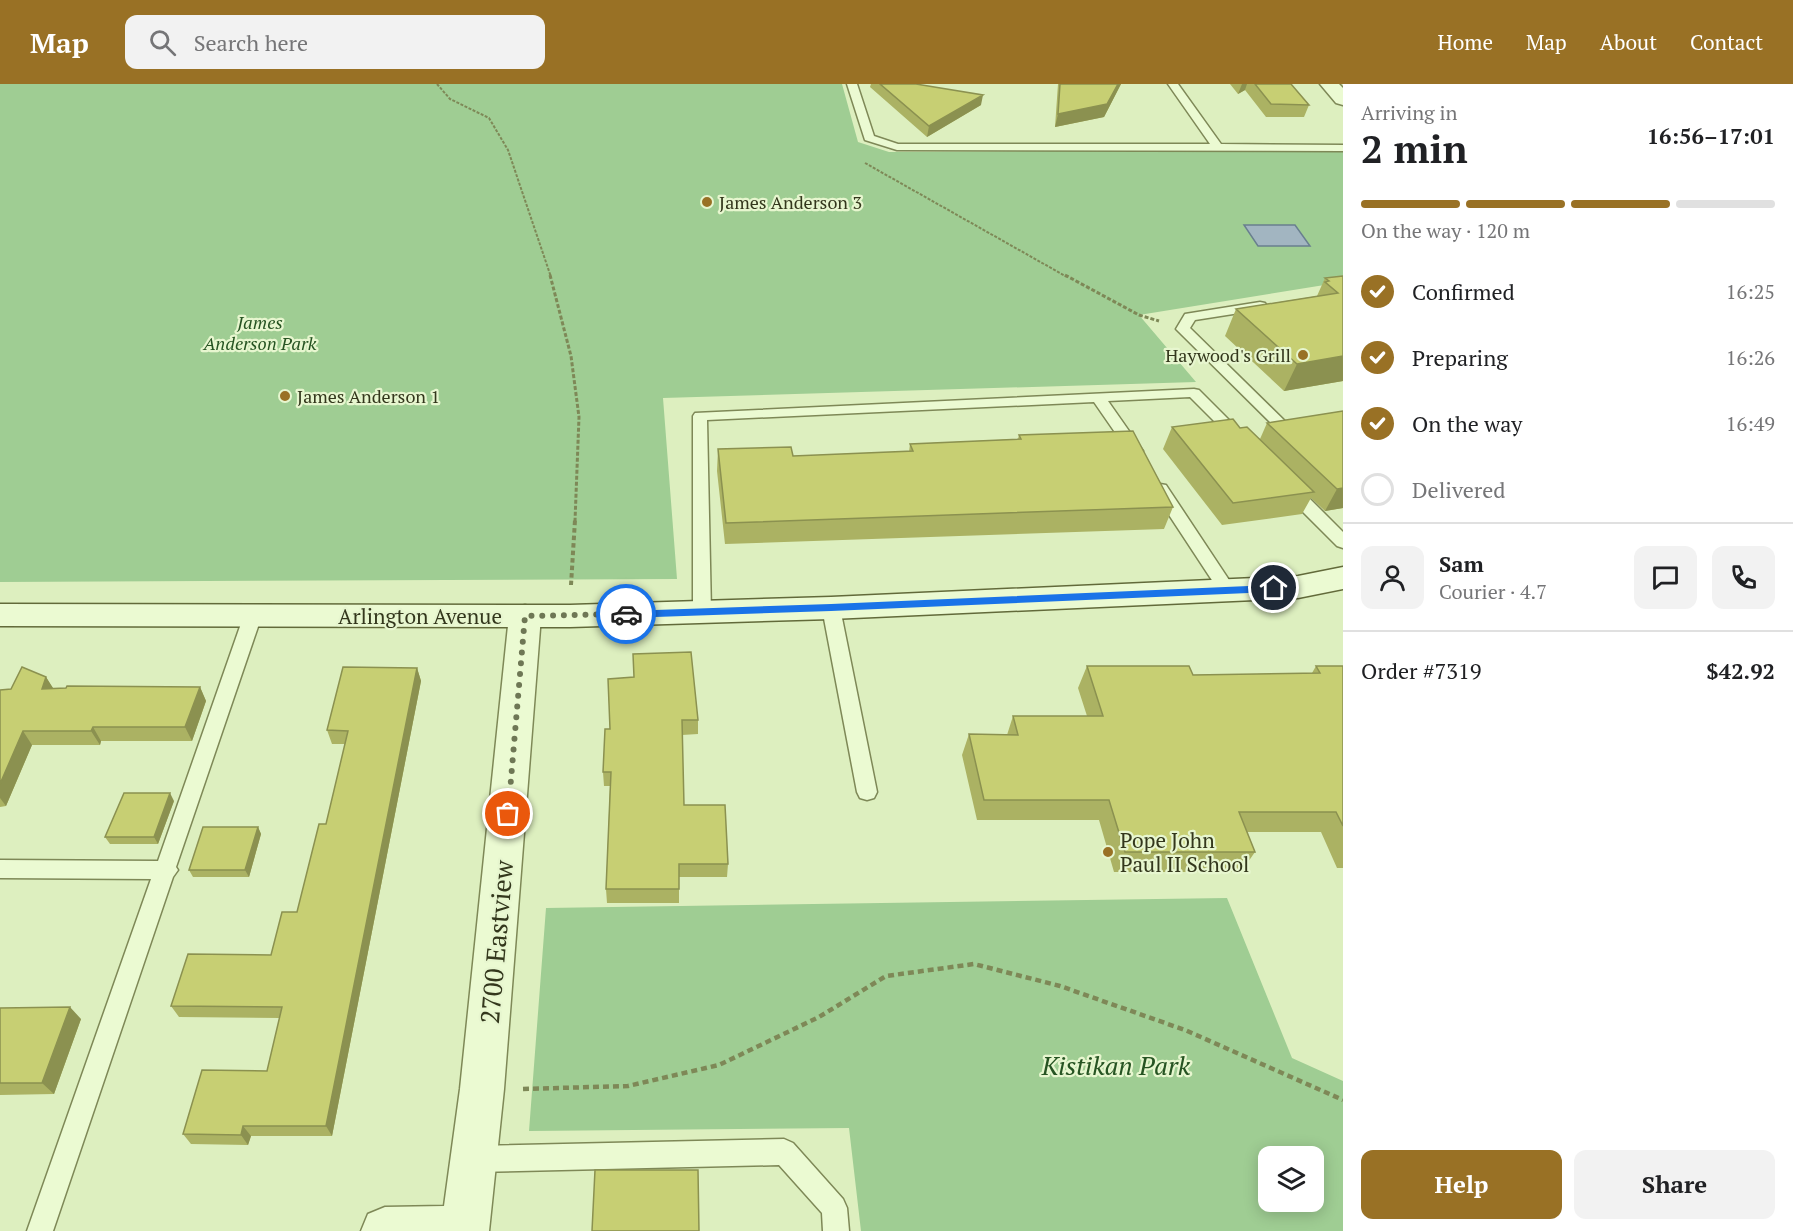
<!DOCTYPE html>
<html lang="en">
<head>
<meta charset="utf-8">
<style>
  body { margin:0; font-family:"PT Serif",serif; background:#f2f2f2; color:#202124; height:100vh; display:flex; flex-direction:column; font-size:22px; white-space:nowrap }
  * { box-sizing:border-box; margin:0 }
  p { font-size:20px; color:#757577 }
  .icon { flex:none; width:33px; height:33px; fill:none; stroke:currentColor; stroke-width:2; stroke-linecap:round; stroke-linejoin:round }
  .map { position:relative; flex:1; overflow:hidden }
  .drawer { display:flex; flex-direction:column; background:#fff; width:450px }
  .drawer>* { flex:none }
  .tools { position:absolute; left:1258px; top:1062px; display:grid; gap:12px }
  .tools a { display:grid; place-items:center; width:66px; height:66px; border-radius:12px; background:#fff; box-shadow:0 3px 15px #0003; font-size:30px }
  .pin { position:absolute; display:grid; place-items:center; width:51px; height:51px; color:#fff; margin:-26px; border:3px solid #fff; border-radius:50%; box-shadow:0 2px 6px #0007 }
  .courier { position:absolute; display:grid; place-items:center; width:60px; height:60px; margin:-30px; border:4px solid #1a73e8; border-radius:50%; background:#fff; color:#222; box-shadow:0 2px 8px #0007 }
  .overview em { font-style:normal; font-weight:700 }
  .overview div { display:flex; flex-direction:column-reverse }
  .overview { display:flex; align-items:center; justify-content:space-between; height:102px; padding:0 18px }
  h1 { font-size:39px; font-weight:700; line-height:45px }
  .bar { display:grid; grid-template-columns:repeat(4,1fr); gap:9px 6px; align-content:center; height:72px; padding:0 18px }
  .bar i { height:8px; border-radius:4px; background:#e0e0e0 }
  .bar .current { background:#997125 }
  .bar p { grid-column:span 4 }
  .line { display:flex; align-items:center; gap:15px; padding:0 18px; border-top:2px solid #e0e0e0 }
  .line div { flex:1 }
  .round { display:grid; place-items:center; flex:none; width:63px; height:63px; border-radius:12px; background:#f2f2f2 }
  ol { padding:0 18px; list-style:none }
  li { display:flex; align-items:center; gap:18px; height:66px }
  li p { margin-inline-start:auto }
  li .icon { padding:6px; border-radius:50%; background:#997125; color:#fff; stroke-width:4 }
  li:last-child { color:#757577 }
  li i { width:33px; height:33px; border:3px solid #e0e0e0; border-radius:50% }
  .cta { display:flex; gap:12px; margin-top:auto; padding:12px 18px }
  .cta a { flex:1; height:69px; border-radius:12px; background:#997125; color:#fff; font-size:24px; font-weight:700; line-height:69px; text-align:center }
  .cta a+a { background:#f2f2f2; color:#202124 }
  header { display:flex; align-items:center; gap:36px; box-sizing:border-box; height:84px; padding:0 30px; background:#997125; color:#fff }
  header strong { font-size:28px }
  nav { display:flex; gap:33px; margin-inline-start:auto; font-size:21px }
  .search { width:420px; height:54px; background:#f2f2f2; display:flex; align-items:center; gap:15px; box-sizing:border-box; padding:0 21px; border-radius:12px; color:#757577; font-size:22px }
  main { display:flex; flex:1; min-height:0 }
  .map>svg:first-child { display:block }
  .green { fill:#9fcd93; fill-rule:evenodd }
  .water { fill:#a2b5c1; stroke:#697f8f; stroke-width:1.5 }
  .lines { fill:none; stroke-linecap:round; stroke-linejoin:round }
  .lane-casing { stroke:#7e8857; stroke-width:3 }
  .street-casing { stroke:#7e8857; stroke-width:3 }
  .secondary-casing { stroke:#626a3a; stroke-width:3 }
  .path-far3 { stroke:#7e8857; stroke-width:2; stroke-dasharray:3 1.5; stroke-linecap:butt }
  .path-far2 { stroke:#7e8857; stroke-width:3; stroke-dasharray:4 2; stroke-linecap:butt }
  .path-far1 { stroke:#7e8857; stroke-width:4; stroke-dasharray:4.5 3; stroke-linecap:butt }
  .path { stroke:#7e8857; stroke-width:4.5; stroke-dasharray:6 4; stroke-linecap:butt }
  .lane { fill:#ebfad2; fill-rule:evenodd }
  .street { fill:#ebfad2; fill-rule:evenodd }
  .secondary { fill:#ebfad2; fill-rule:evenodd }
  .wall { fill:#abb263 }
  .shaded-wall { fill:#8b9150 }
  .building { fill:#c7cf73; stroke:#8b9150; stroke-width:1.5 }
  .route { fill:#1a73e8 }
  .done { stroke:#6e7755; stroke-width:6; stroke-dasharray:0 10.8 }
  .poi-dot { fill:#997125; stroke:#e7f6cf; stroke-width:2 }
  .labels { text-anchor:middle; dominant-baseline:central; stroke-width:4.5; stroke-linejoin:round; paint-order:stroke }
  .far-poi-label { font-size:18px; fill:#33371c; stroke:#e7f6cf; text-anchor:start }
  .far-park-label { font-size:18px; font-style:italic; fill:#265422; stroke:#e7f6cf }
  .street-label { font-size:21px; fill:#33371c; stroke:#e7f6cf }
  .poi-label { font-size:21px; fill:#33371c; stroke:#e7f6cf; text-anchor:start }
  .near-street-label { font-size:26px; fill:#33371c; stroke:#e7f6cf }
  .near-park-label { font-size:26px; font-style:italic; fill:#265422; stroke:#e7f6cf }
</style>
</head>
<body>
<header>
<strong>Map</strong>
<div class="search"><svg class="icon" aria-label="search" viewBox="0 0 24 24"><circle cx="10" cy="10" r="6"/><path d="M15 15l6 6"/></svg>Search here</div>
<nav><a>Home</a><a>Map</a><a>About</a><a>Contact</a></nav>
</header>
<main>
<div class="map">
<svg width="1343" height="1147" viewBox="0 0 1343 1147">
  <rect width="100%" height="100%" fill="#ddefbf"/>
  <path class="green" d="M0,0H842L858,58L889,68L1343,65V198L1139,231L1196,298L663,314L677,495L0,498Z
    M1227,814L1292,974L1343,997V1147H861L849,1044L529,1047L546,824ZM1269,1072H1314V1118H1269Z"/>
  <path class="water" d="M1244,141H1295L1310,162H1258Z"/>
  <g class="lines">
    <defs>
      <path id="lane" d="M847,0H857L874,52L898,60H1210L1168,0H1178L1221,60L1343,61V67L897,66L865,56Z
        M1260,218L1265,219L1267,222L1265,225L1195,236L1190,244L1291,343L1293,346L1291,349H1281L1176,245L1185,230Z
        M1194,305L1199,306L1244,351L1246,354L1244,357H1234L1190,313L1108,317L1143,367L1135,372L1130,370L1094,318L707,336L711,528L708,532L702,534L696,532L693,528V332L695,329Z
        M1160,400L1166,401L1233,502L1236,506L1233,510H1221L1152,405Z
        M1290,400L1296,401L1343,448V464L1337,462L1284,409L1282,405L1284,401Z
        M831,518L837,520L840,524L877,708L874,714L867,716L860,714L857,708L822,524L825,520Z
        M253,525L259,527L262,531L176,783L178,786L173,793L53,1147H27L151,795L0,794V776L158,777L244,531L247,527Z
        M784,1055L793,1059L843,1115L847,1124L849,1147H823L822,1129L779,1081L474,1088L465,1084L461,1075L465,1066L474,1062Z"/>
      <path id="street" d="M1320,0H1339L1343,4V21L1336,19Z
        M525,521L536,524L541,532L504,1005L489,1147H361L368,1130L385,1123L444,1122L460,1005L509,532L514,524Z"/>
      <path id="secondary" d="M1343,483V505L1298,514L831,535L570,543L0,542V520L570,521L831,513L1298,492Z"/>
    </defs>
    <use href="#lane" class="lane-casing"/>
    <use href="#street" class="street-casing"/>
    <use href="#secondary" class="secondary-casing"/>
    <path class="path-far3" d="M437,0L450,15L489,34L508,66L551,193
      M865,79L1067,193"/>
    <path class="path-far2" d="M550,191L571,272L579,333L575,437
      M1065,191L1139,231L1159,237"/>
    <path class="path-far1" d="M571,501L575,436"/>
    <path class="path" d="M523,1005L628,1002L719,981L819,933L886,892L974,880L1060,902L1185,946L1343,1016"/>
    <use href="#lane" class="lane"/>
    <use href="#street" class="street"/>
    <use href="#secondary" class="secondary"/>
  </g>
  <path class="wall" d="M871,0H916L981,21L927,53L870,3Z
    M1058,0H1121L1104,33L1055,43Z
    M1230,0H1291L1309,21L1304,33H1266L1245,6L1238,10Z
    M1343,192V297L1284,307L1225,252L1236,225L1317,212L1325,194Z
    M1343,327V424L1325,427L1311,414L1302,430L1222,441L1163,365L1172,343L1240,344L1260,355L1267,339Z
    M1019,351L1173,423L1164,445L725,460L717,387L718,365L793,372L909,368L910,360L1018,355Z
    M1087,582L1193,591L1312,589L1316,582H1343V784H1337L1321,748H1247L1255,768L1241,788H1114L1099,736H977L962,671L969,650L1007,651L1013,632H1087L1078,604Z
    M417,584L421,597L332,1052H251L248,1061L191,1060L183,1050L267,987L280,934L179,933L171,922L271,871L297,828L326,740L345,660H332L327,646Z
    M46,593L53,605L200,603L206,617L192,657H101L100,661H32L6,722L0,723V606L11,605Z
    M608,595L698,636V650L682,651L684,721L728,780L727,793H679V819H607L606,805L610,702H604L603,688L610,645Z
    M174,717L158,760H110L105,753Z
    M258,743L261,750L249,793H193L189,786Z
    M0,924L81,935L54,1010L0,1011Z"/>
  <path class="shaded-wall" d="M1118,0H1121L1104,33L1055,43L1058,30Z
    M1242,0H1247L1245,6L1238,10Z
    M983,11L981,21L927,53L929,42Z
    M1343,272V297L1284,307L1297,280Z
    M1343,404V424L1325,427L1337,405Z
    M417,584L421,597L332,1052L326,1042Z
    M46,593L55,607L42,605Z
    M200,603L206,617L192,657L185,643Z
    M93,643L101,657L100,661L91,647Z
    M23,647L32,661L6,722L0,714V700Z
    M170,709L174,717L158,760L154,753Z
    M258,743L261,750L249,793L245,786Z
    M70,923L81,935L54,1010L42,999Z
    M243,1042L251,1052L248,1061L241,1051Z"/>
  <path class="building" d="M880,0H916L983,11L929,42Z
    M1060,0H1118L1107,20L1058,30Z
    M1255,0H1291L1309,21L1271,20Z
    M1343,192V272L1297,280L1236,225L1338,209L1325,198L1329,197L1325,194Z
    M1343,327V404L1337,405L1267,339Z
    M1233,335L1240,344L1247,343L1314,408L1233,419L1172,343Z
    M1133,347L1173,423L726,439L718,365L791,363L793,372L913,367L910,360L1021,355L1019,351Z
    M691,568L698,636H682L684,721H725L728,780H679V805H606L611,688H603L605,645H610L608,595L634,593L633,570Z
    M1087,582H1189L1193,591L1320,589L1316,582H1343V742L1336,728H1239L1255,768H1125L1109,716H984L969,650L1018,651L1013,632H1103Z
    M22,583L46,593L42,605L66,604L67,602L200,603L185,643H93L91,647H23L0,700V606L11,605Z
    M343,583L417,584L326,1042H243L241,1051L183,1050L202,986L267,987L282,923L171,922L188,870L271,871L282,828H297L319,740H326L348,647L327,646Z
    M124,709H170L154,753H105Z
    M203,743H258L245,786H189Z
    M70,923L42,999H0V924Z
    M595,1086H698L699,1147H592Z"/>
  <path class="route" d="M1274,501L1279,504L1274,508L831,527L626,534L621,530L626,527L831,520Z"/>
  <g class="lines">
    <path class="done" d="M508,730L525,532L626,530"/>
  </g>
  <g class="poi-dot">
    <circle cx="707" cy="118" r="6"/>
    <circle cx="1303" cy="271" r="6"/>
    <circle cx="285" cy="312" r="6"/>
    <circle cx="1108" cy="768" r="6"/>
  </g>
  <g class="labels">
    <g class="far-poi-label">
      <text x="719" y="118">James Anderson 3</text>
      <text x="1291" y="271" text-anchor="end">Haywood's Grill</text>
      <text x="297" y="312">James Anderson 1</text>
    </g>
    <g class="far-park-label">
      <text x="260" y="238">James<tspan x="260" dy="21">Anderson Park</tspan></text>
    </g>
    <g class="street-label">
      <text x="420" y="532">Arlington Avenue</text>
    </g>
    <g class="poi-label">
      <text x="1120" y="756">Pope John<tspan x="1120" dy="24">Paul II School</tspan></text>
    </g>
    <g class="near-street-label">
      <text transform="translate(496 858) rotate(-85)">2700 Eastview</text>
    </g>
    <g class="near-park-label">
      <text x="1116" y="981">Kistikan Park</text>
    </g>
  </g>
</svg>
<div class="tools">
<a><svg class="icon" aria-label="layers" viewBox="0 0 24 24"><path d="M12 4l9 5-9 5-9-5zM3 14l9 5 9-5"/></svg></a>
</div>
<div class="pin" style="left:508px;top:730px;background:#ea580c"><svg class="icon" aria-label="bag" viewBox="0 0 24 24"><path d="M5 8h14l-1 12H6zM9 8a3 3 0 0 1 6 0"/></svg></div>
<div class="pin" style="left:1274px;top:504px;background:#1f2937"><svg class="icon" aria-label="home" viewBox="0 0 24 24"><path d="M3 11l9-7 9 7M6 9v11h12V9"/></svg></div>
<div class="courier" style="left:626px;top:530px"><svg class="icon" aria-label="car" viewBox="0 0 24 24"><path d="M5 17H2v-5l4-1 3-4h7l3 4 3 1v5h-3M9 17h6M6 11h13"/><circle cx="7" cy="17" r="2"/><circle cx="17" cy="17" r="2"/></svg></div>
</div>
<section class="drawer">
<div class="overview"><div><h1>2 min</h1><p>Arriving in</p></div><em>16:56–17:01</em></div>
<div class="bar"><i class="current"></i><i class="current"></i><i class="current"></i><i></i><p>On the way · 120 m</p></div>
<ol>
<li><svg class="icon" aria-label="check" viewBox="0 0 24 24"><path d="M5 12l5 5 9-10"/></svg>Confirmed<p>16:25</p></li>
<li><svg class="icon" aria-label="check" viewBox="0 0 24 24"><path d="M5 12l5 5 9-10"/></svg>Preparing<p>16:26</p></li>
<li><svg class="icon" aria-label="check" viewBox="0 0 24 24"><path d="M5 12l5 5 9-10"/></svg>On the way<p>16:49</p></li>
<li><i></i>Delivered</li>
</ol>
<div class="line" style="height:108px"><a class="round"><svg class="icon" aria-label="person" viewBox="0 0 24 24"><circle cx="12" cy="8" r="4"/><path d="M4 21q1-7 8-7t8 7"/></svg></a><div><b>Sam</b><p>Courier · 4.7</p></div><a class="round"><svg class="icon" aria-label="chat" viewBox="0 0 24 24"><path d="M4 5h16v11H9l-5 4z"/></svg></a><a class="round"><svg class="icon" aria-label="phone" viewBox="0 0 24 24"><path d="M5 4h4l2 5-3 2q2 4 5 5l2-3 5 2v4C11 20 4 13 5 4z"/></svg></a></div>
<div class="line" style="height:78px"><div>Order #7319</div><b>$42.92</b></div>
<div class="cta"><a>Help</a><a>Share</a></div>
</section>
</main>
</body>
</html>
